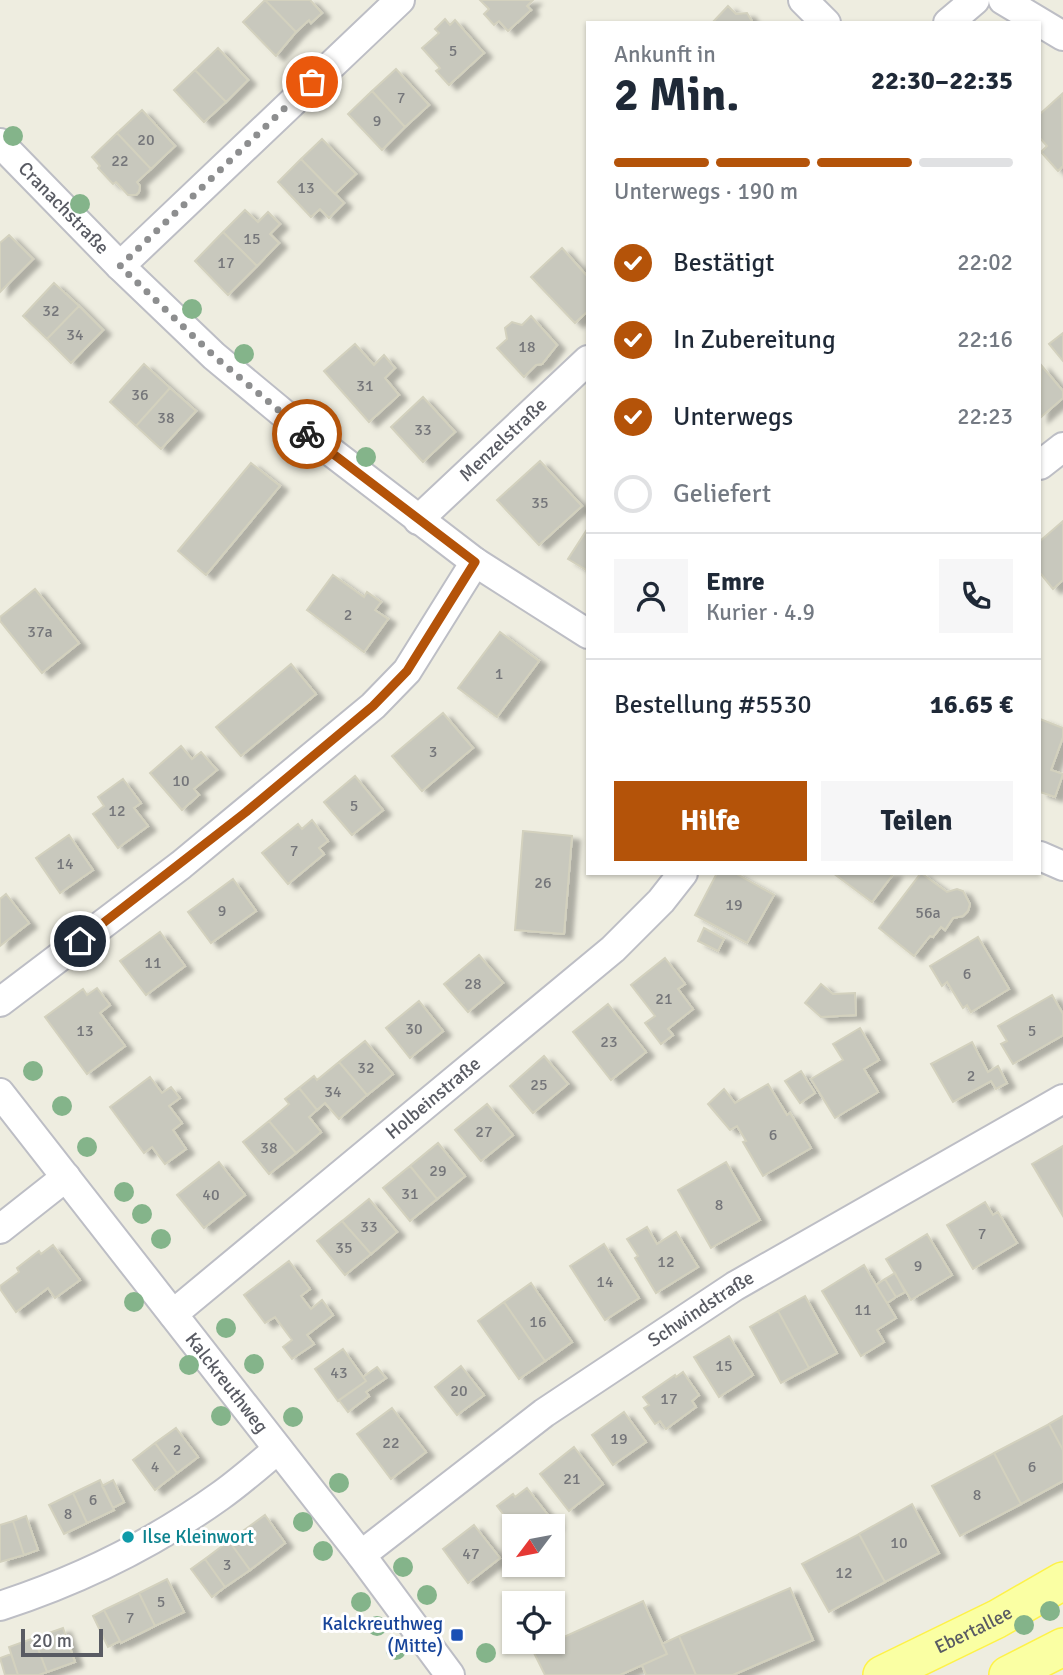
<!DOCTYPE html>
<html lang="de">
<head>
<meta charset="utf-8">
<style>
  body { margin:0; font-family:Signika,sans-serif; background:#f6f6f7; color:#1f2937; height:100vh; display:flex; flex-direction:column; font-size:26px; white-space:nowrap }
  * { box-sizing:border-box; margin:0 }
  p { font-size:23px; color:#747a83 }
  .icon { flex:none; width:38px; height:38px; fill:none; stroke:currentColor; stroke-width:2; stroke-linecap:round; stroke-linejoin:round }
  .map { position:relative; flex:1; overflow:hidden }
  .drawer { position:absolute; left:586px; top:21px; width:455px; height:854px; display:flex; flex-direction:column; background:#fff; border-radius:0px; box-shadow:0 2px 5px #0004 }
  .drawer>* { flex:none }
  .needle { width:46px; rotate:238deg }
  .tools { position:absolute; left:502px; top:1514px; display:grid; gap:14px }
  .tools a { display:grid; place-items:center; width:63px; height:63px; border-radius:0px; background:#fff; box-shadow:0 2px 5px #0004; font-size:35px }
  .scale { position:absolute; left:21px; bottom:18px; width:82px; box-sizing:border-box; padding-left:7px; border:4px solid #595b63; border-top:0; font-size:19px; line-height:24px; white-space:nowrap; color:#595b63; -webkit-text-stroke:5px #fff; paint-order:stroke }
  .pin { position:absolute; display:grid; place-items:center; width:60px; height:60px; color:#fff; margin:-30px; border:4px solid #fff; border-radius:50%; box-shadow:0 2px 7px #0007 }
  .courier { position:absolute; display:grid; place-items:center; width:70px; height:70px; margin:-35px; border:5px solid #b45309; border-radius:50%; background:#fff; color:#222; box-shadow:0 2px 9px #0007 }
  .summary em { font-style:normal; font-weight:800 }
  .summary div { display:flex; flex-direction:column-reverse }
  .summary { display:flex; align-items:center; justify-content:space-between; height:119px; padding:0 28px }
  h1 { font-size:46px; font-weight:800; line-height:52px }
  .bar { display:grid; grid-template-columns:repeat(4,1fr); gap:10px 7px; align-content:center; height:84px; padding:0 28px }
  .bar i { height:9px; border-radius:5px; background:#e0e1e3 }
  .bar .current { background:#b45309 }
  .bar p { grid-column:span 4 }
  .line { display:flex; align-items:center; gap:18px; padding:0 28px; border-top:2px solid #e0e1e3 }
  .line div { flex:1 }
  .round { display:grid; place-items:center; flex:none; width:74px; height:74px; border-radius:0px; background:#f6f6f7 }
  ol { padding:0 28px; list-style:none }
  li { display:flex; align-items:center; gap:21px; height:77px }
  li p { margin-inline-start:auto }
  li .icon { padding:7px; border-radius:50%; background:#b45309; color:#fff; stroke-width:4 }
  li:last-child { color:#747a83 }
  li i { width:38px; height:38px; border:4px solid #e0e1e3; border-radius:50% }
  .action { display:flex; gap:14px; margin-top:auto; padding:14px 28px }
  .action a { flex:1; height:80px; border-radius:0px; background:#b45309; color:#fff; font-size:28px; font-weight:800; line-height:80px; text-align:center }
  .action a+a { background:#f6f6f7; color:#1f2937 }
  .map>svg:first-child { display:block }
  .building { fill:#c8c8bd; stroke:#d3d1be; stroke-width:2; filter:url(#shadow) }
  .lines { fill:none; stroke-linecap:round; stroke-linejoin:round }
  .minor-casing { stroke:#bdbec5; stroke-width:32 }
  .major-casing { stroke:#fef248; stroke-width:40 }
  .minor { stroke:#fff; stroke-width:28 }
  .major { stroke:#faffa3; stroke-width:37 }
  .tree { fill:#84b48a }
  .done { stroke:#8d8e8f; stroke-width:7; stroke-dasharray:0 12.6 }
  .route { stroke:#b45309; stroke-width:9 }
  .culture-dot { fill:#0f9aa8; stroke:#fff; stroke-width:2.5 }
  .transit-dot { fill:#1a4fb4; stroke:#fff; stroke-width:2.5 }
  .labels { text-anchor:middle; dominant-baseline:central; stroke-width:6; stroke-linejoin:round; paint-order:stroke }
  .number-label { font-size:16px; fill:#75767a }
  .street-label { font-size:19px; fill:#595b63; stroke:#fff }
  .culture-label { font-size:19px; fill:#0d838f; stroke:#fff; text-anchor:start }
  .transit-label { font-size:19px; fill:#164399; stroke:#fff; text-anchor:end }
</style>
</head>
<body>
<div class="map">
<svg width="1063" height="1675" viewBox="0 0 1063 1675">
  <defs>
    <filter id="shadow"><feDropShadow dx="8" dy="4.5" stdDeviation="2" flood-color="#0004"/></filter>
  </defs>
  <rect width="100%" height="100%" fill="#eeede0"/>
  <path class="building" d="M265,0H310L322,13L311,23L309,20L296,32Z
    M265,0L296,32L276,56L243,22Z
    M480,0H533L527,6L531,10L508,31L499,21L494,25L484,14L489,9Z
    M728,6L736,14L747,13L753,23H712Z
    M445,19L450,25L455,20L484,53L449,85L436,71L440,68L422,48L439,33L435,29Z
    M218,48L248,80L226,102L195,70Z
    M396,69L429,105L405,127L372,91Z
    M195,70L226,102L204,122L174,90Z
    M372,91L405,127L382,150L348,114Z
    M1062,94L1063,166L1058,171L1041,152L1047,146L1040,138V114Z
    M142,110L175,146L151,169L117,133Z
    M117,133L151,169L137,182L140,186L139,192L136,195H128L116,182L113,184L98,168L100,166L92,157Z
    M322,139L356,174L335,194L301,159Z
    M301,159L344,203L329,218L320,209L311,217L278,182Z
    M245,210L258,222L268,212L280,224L270,234L279,243L257,266L223,232Z
    M223,232L257,266L228,295L195,261Z
    M9,235L33,259L0,292V243Z
    M562,248L588,277V311L575,323L531,277Z
    M54,283L79,306L47,339L23,316Z
    M79,306L103,330L71,363L47,339Z
    M531,316L557,345L542,364L536,365L524,377L497,348L507,339L505,328L512,322L522,325Z
    M1063,333V361L1049,344Z
    M355,344L374,365L384,355L395,368L385,378L399,395L369,422L324,371Z
    M144,364L170,388L136,426L110,402Z
    M1041,365L1063,391V398L1040,418Z
    M170,388L196,411L161,449L136,426Z
    M423,397L455,432L423,462L391,427Z
    M540,461L582,506L539,545L497,500Z
    M251,463L280,486L206,575L178,551Z
    M1063,521V580L1053,589L1040,573V541Z
    M588,528V571L568,559Z
    M333,575L364,597L367,592L381,602L375,610L388,619L364,652L307,610Z
    M35,589L79,643L42,673L0,621V617Z
    M500,632L539,661L497,717L458,688Z
    M291,664L316,694L241,756L216,727Z
    M443,713L473,748L422,791L392,756Z
    M1040,719L1063,728V737L1051,770L1063,774L1055,797L1040,792Z
    M181,746L192,759L201,752L217,770L194,789L199,795L182,810L150,773Z
    M355,776L383,810L352,835L324,802Z
    M123,779L141,803L134,808L148,826L118,848L93,814L104,806L98,797Z
    M312,820L328,841L319,848L324,854L288,884L262,853L298,824L302,829Z
    M523,831L572,836L564,934L515,930Z
    M69,835L93,870L60,893L36,858Z
    M717,873H735L774,895L747,943L695,915Z
    M833,873H894L872,902Z
    M921,873L947,892L957,889L963,891L970,904L968,911L963,916L953,918L945,930L941,927L933,937L930,936L914,956L879,928Z
    M233,879L256,911L211,943L188,912Z
    M6,894L29,923L0,946V899Z
    M704,928L724,939L718,951L698,941Z
    M160,932L185,966L146,995L120,961Z
    M978,937L1009,989L971,1012L967,1005L963,1008L947,982L942,986L930,966Z
    M479,955L503,983L468,1012L444,984Z
    M665,958L685,984L678,989L693,1009L668,1029L673,1035L661,1044L645,1023L655,1016L631,985Z
    M821,984L833,994L855,993L856,1015L821,1017L805,1003Z
    M97,988L110,1005L100,1013L125,1046L87,1074L45,1017L83,989L87,995Z
    M1052,995L1063,1014V1035L1013,1064L1001,1044L1007,1041L998,1026Z
    M419,1001L443,1031L410,1058L386,1028Z
    M608,1004L646,1052L611,1080L573,1032Z
    M860,1028L879,1060L864,1069L878,1092L835,1118L811,1079L843,1060L833,1044Z
    M365,1041L393,1074L367,1095L339,1062Z
    M972,1042L988,1072L998,1066L1007,1083L996,1089L991,1081L953,1102L931,1064Z
    M544,1056L568,1084L533,1113L510,1086Z
    M339,1062L367,1095L339,1119L325,1103L317,1110L299,1088L314,1076L317,1080Z
    M801,1071L815,1093L800,1103L785,1081Z
    M150,1077L162,1093L171,1087L180,1098L169,1106L182,1123L173,1130L186,1149L165,1164L152,1147L144,1153L110,1107Z
    M768,1084L787,1115L790,1113L811,1148L763,1176L743,1142L746,1141L737,1126L730,1130L708,1104L724,1089L735,1103Z
    M299,1088L317,1110L309,1117L321,1132L296,1153L269,1121L289,1104L285,1099Z
    M487,1104L513,1135L481,1161L455,1130Z
    M269,1121L296,1153L269,1174L243,1142Z
    M438,1143L465,1176L437,1199L410,1166Z
    M1063,1146V1216L1032,1164Z
    M219,1162L245,1195L204,1228L177,1195Z
    M726,1162L760,1220L711,1248L678,1190Z
    M410,1166L437,1199L410,1221L383,1188Z
    M369,1199L397,1232L371,1254L342,1221Z
    M985,1202L993,1215L998,1212L1017,1243L973,1269L947,1225Z
    M342,1221L371,1254L345,1275L317,1241Z
    M647,1227L657,1244L676,1232L698,1267L656,1293L635,1258L638,1256L627,1239Z
    M927,1234L952,1275L911,1300L886,1259Z
    M604,1244L639,1298L605,1320L570,1266Z
    M53,1245L80,1280L55,1298L48,1288L16,1312L0,1289V1286L19,1272L17,1268L39,1251L41,1254Z
    M289,1261L310,1289L301,1296L311,1309L322,1300L333,1315L307,1335L314,1344L292,1359L283,1347L292,1340L275,1317L265,1323L244,1295Z
    M864,1265L896,1318L877,1330L884,1342L861,1356L822,1291Z
    M895,1273L905,1292L896,1297L885,1279Z
    M885,1279L896,1297L887,1303L876,1285Z
    M531,1283L572,1342L545,1361L504,1302Z
    M805,1296L837,1353L809,1368L778,1311Z
    M504,1302L545,1361L519,1379L478,1321Z
    M778,1311L809,1368L781,1383L750,1327Z
    M729,1336L753,1375L719,1397L694,1357Z
    M343,1349L366,1381L338,1401L315,1369Z
    M461,1366L484,1395L457,1415L435,1387Z
    M377,1367L386,1378L366,1392L369,1396L348,1412L339,1400L366,1381L363,1377Z
    M683,1372L699,1395L692,1401L696,1407L666,1429L660,1421L655,1424L644,1408L649,1405L643,1397L675,1375L676,1377Z
    M392,1408L426,1452L391,1479L357,1434Z
    M624,1412L646,1442L613,1465L592,1435Z
    M1063,1416V1450L1049,1424Z
    M1049,1424L1063,1450V1481L1021,1504L994,1453Z
    M176,1428L198,1457L177,1473L155,1443Z
    M155,1443L177,1473L155,1490L133,1460Z
    M574,1447L603,1484L569,1511L540,1474Z
    M994,1453L1021,1504L960,1536L932,1486Z
    M100,1480L114,1510L87,1523L73,1493Z
    M113,1480L124,1502L113,1508L102,1486Z
    M527,1488L555,1524L553,1526H514V1533L510,1532L507,1528L509,1522L497,1506L513,1494L515,1497Z
    M73,1493L87,1523L64,1534L49,1505Z
    M912,1504L939,1553L885,1582L859,1534Z
    M265,1515L285,1543L250,1570L229,1541Z
    M26,1516L38,1550L24,1555L13,1521Z
    M13,1521L24,1555L0,1562V1525Z
    M474,1525L500,1558L468,1583L443,1549Z
    M859,1534L885,1582L829,1612L802,1564Z
    M229,1541L250,1570L225,1587L205,1559Z
    M205,1559L225,1587L212,1597L191,1569Z
    M167,1579L184,1612L155,1626L139,1593Z
    M790,1588L813,1640L733,1675H696L679,1636Z
    M139,1593L155,1626L121,1643L104,1610Z
    M643,1601L667,1654L620,1675H545L533,1651Z
    M104,1610L120,1641L108,1647L93,1616Z
    M63,1628L75,1662L47,1672L34,1638Z
    M679,1636L696,1675H646L642,1665L667,1654L662,1644Z
    M34,1638L47,1672L39,1675H18L9,1647Z
    M11,1654L18,1675H5L0,1658Z"/>
  <g class="lines">
    <defs>
      <g id="minor">
        <path d="M803,0L826,23"/>
        <path d="M1003,0L1063,36"/>
        <path d="M948,23L975,0"/>
        <path id="s1" d="M0,143L120,266L214,356L308,434L475,562L588,634"/>
        <path d="M120,266L400,0"/>
        <path d="M1040,465L1063,447"/>
        <path id="s2" d="M418,520L588,360"/>
        <path d="M1040,856L1063,866"/>
        <path d="M0,1002L181,865L373,706L407,671L475,562"/>
        <path id="s3" d="M0,1093L361,1555L450,1675"/>
        <path d="M0,1229L66,1177"/>
        <path id="s4" d="M173,1314L613,949L661,901L683,873"/>
        <path id="s5" d="M361,1555L544,1413L735,1286L1063,1099"/>
        <path d="M0,1606C77,1581 153,1544 220,1496C240,1482 259,1465 278,1449"/>
      </g>
      <g id="major">
        <path id="s6" d="M882,1675L997,1619L1063,1581"/>
        <path d="M1008,1675L1063,1647"/>
      </g>
    </defs>
    <use href="#minor" class="minor-casing"/>
    <use href="#major" class="major-casing"/>
    <use href="#minor" class="minor"/>
    <use href="#major" class="major"/>
  </g>
  <g class="tree">
    <circle cx="13" cy="136" r="10"/>
    <circle cx="80" cy="204" r="10"/>
    <circle cx="192" cy="309" r="10"/>
    <circle cx="244" cy="354" r="10"/>
    <circle cx="366" cy="457" r="10"/>
    <circle cx="33" cy="1071" r="10"/>
    <circle cx="62" cy="1106" r="10"/>
    <circle cx="87" cy="1147" r="10"/>
    <circle cx="124" cy="1192" r="10"/>
    <circle cx="142" cy="1214" r="10"/>
    <circle cx="161" cy="1239" r="10"/>
    <circle cx="134" cy="1302" r="10"/>
    <circle cx="226" cy="1328" r="10"/>
    <circle cx="254" cy="1364" r="10"/>
    <circle cx="189" cy="1365" r="10"/>
    <circle cx="221" cy="1416" r="10"/>
    <circle cx="293" cy="1417" r="10"/>
    <circle cx="339" cy="1483" r="10"/>
    <circle cx="303" cy="1522" r="10"/>
    <circle cx="323" cy="1551" r="10"/>
    <circle cx="403" cy="1567" r="10"/>
    <circle cx="427" cy="1595" r="10"/>
    <circle cx="361" cy="1602" r="10"/>
    <circle cx="1050" cy="1611" r="10"/>
    <circle cx="1024" cy="1625" r="10"/>
    <circle cx="377" cy="1626" r="10"/>
    <circle cx="396" cy="1650" r="10"/>
    <circle cx="486" cy="1653" r="10"/>
  </g>
  <g class="lines">
    <path class="done" d="M307,434L214,356L120,266L312,82"/>
    <path class="route" d="M80,941L246,812L373,706L407,671L475,562L307,434"/>
  </g>
  <circle class="culture-dot" cx="128" cy="1537" r="7"/>
  <rect class="transit-dot" x="450" y="1628" width="14" height="14" rx="3.5"/>
  <g class="labels">
    <g class="number-label">
      <text x="453" y="51">5</text>
      <text x="401" y="98">7</text>
      <text x="377" y="121">9</text>
      <text x="146" y="140">20</text>
      <text x="120" y="161">22</text>
      <text x="306" y="188">13</text>
      <text x="252" y="239">15</text>
      <text x="226" y="263">17</text>
      <text x="51" y="311">32</text>
      <text x="75" y="335">34</text>
      <text x="527" y="347">18</text>
      <text x="365" y="386">31</text>
      <text x="140" y="395">36</text>
      <text x="166" y="418">38</text>
      <text x="423" y="430">33</text>
      <text x="540" y="503">35</text>
      <text x="348" y="615">2</text>
      <text x="40" y="632">37a</text>
      <text x="499" y="674">1</text>
      <text x="433" y="752">3</text>
      <text x="181" y="781">10</text>
      <text x="354" y="806">5</text>
      <text x="117" y="811">12</text>
      <text x="294" y="851">7</text>
      <text x="65" y="864">14</text>
      <text x="543" y="883">26</text>
      <text x="734" y="905">19</text>
      <text x="222" y="911">9</text>
      <text x="928" y="913">56a</text>
      <text x="153" y="963">11</text>
      <text x="967" y="974">6</text>
      <text x="473" y="984">28</text>
      <text x="664" y="999">21</text>
      <text x="414" y="1029">30</text>
      <text x="85" y="1031">13</text>
      <text x="1032" y="1031">5</text>
      <text x="609" y="1042">23</text>
      <text x="366" y="1068">32</text>
      <text x="971" y="1076">2</text>
      <text x="539" y="1085">25</text>
      <text x="333" y="1092">34</text>
      <text x="484" y="1132">27</text>
      <text x="773" y="1135">6</text>
      <text x="269" y="1148">38</text>
      <text x="438" y="1171">29</text>
      <text x="410" y="1194">31</text>
      <text x="211" y="1195">40</text>
      <text x="719" y="1205">8</text>
      <text x="369" y="1227">33</text>
      <text x="982" y="1234">7</text>
      <text x="344" y="1248">35</text>
      <text x="666" y="1262">12</text>
      <text x="918" y="1266">9</text>
      <text x="605" y="1282">14</text>
      <text x="863" y="1310">11</text>
      <text x="538" y="1322">16</text>
      <text x="724" y="1366">15</text>
      <text x="339" y="1373">43</text>
      <text x="459" y="1391">20</text>
      <text x="669" y="1399">17</text>
      <text x="619" y="1439">19</text>
      <text x="391" y="1443">22</text>
      <text x="177" y="1450">2</text>
      <text x="155" y="1467">4</text>
      <text x="1032" y="1467">6</text>
      <text x="572" y="1479">21</text>
      <text x="977" y="1495">8</text>
      <text x="93" y="1500">6</text>
      <text x="68" y="1514">8</text>
      <text x="899" y="1543">10</text>
      <text x="471" y="1554">47</text>
      <text x="227" y="1565">3</text>
      <text x="844" y="1573">12</text>
      <text x="161" y="1602">5</text>
      <text x="130" y="1618">7</text>
    </g>
    <g class="street-label">
      <text stroke="none"><textPath href="#s1" startOffset="91">Cranachstraße</textPath></text>
      <text stroke="none"><textPath href="#s2" startOffset="117">Menzelstraße</textPath></text>
      <text stroke="none"><textPath href="#s4" startOffset="338">Holbeinstraße</textPath></text>
      <text stroke="none"><textPath href="#s5" startOffset="420">Schwindstraße</textPath></text>
      <text stroke="none"><textPath href="#s3" startOffset="368">Kalckreuthweg</textPath></text>
      <text stroke="none"><textPath href="#s6" startOffset="102">Ebertallee</textPath></text>
    </g>
    <g class="culture-label">
      <text x="142" y="1537">Ilse Kleinwort</text>
    </g>
    <g class="transit-label">
      <text x="443" y="1624">Kalckreuthweg<tspan x="443" dy="22">(Mitte)</tspan></text>
    </g>
  </g>
</svg>
<div class="tools">
<a><svg class="needle" viewBox="-14 -14 28 28"><path d="M0-13l5 13h-10z" fill="#e53935"/><path d="M0 13l5-13h-10z" fill="#747a83"/></svg></a>
<a><svg class="icon" aria-label="locate" viewBox="0 0 24 24"><circle cx="12" cy="12" r="6"/><path d="M12 2v4M12 18v4M2 12h4M18 12h4"/></svg></a>
</div>
<div class="scale">20 m</div>
<div class="pin" style="left:312px;top:82px;background:#ea580c"><svg class="icon" aria-label="bag" viewBox="0 0 24 24"><path d="M5 8h14l-1 12H6zM9 8a3 3 0 0 1 6 0"/></svg></div>
<div class="pin" style="left:80px;top:941px;background:#1f2937"><svg class="icon" aria-label="home" viewBox="0 0 24 24"><path d="M3 11l9-7 9 7M6 9v11h12V9"/></svg></div>
<div class="courier" style="left:307px;top:434px"><svg class="icon" aria-label="bike" viewBox="0 0 24 24"><circle cx="6" cy="16" r="4"/><circle cx="18" cy="16" r="4"/><path d="M6 16l4-8h5l3 8M10 8l3 8H6M13 5h3"/></svg></div>
<section class="drawer">
<div class="summary"><div><h1>2 Min.</h1><p>Ankunft in</p></div><em>22:30–22:35</em></div>
<div class="bar"><i class="current"></i><i class="current"></i><i class="current"></i><i></i><p>Unterwegs · 190 m</p></div>
<ol>
<li><svg class="icon" aria-label="check" viewBox="0 0 24 24"><path d="M5 12l5 5 9-10"/></svg>Bestätigt<p>22:02</p></li>
<li><svg class="icon" aria-label="check" viewBox="0 0 24 24"><path d="M5 12l5 5 9-10"/></svg>In Zubereitung<p>22:16</p></li>
<li><svg class="icon" aria-label="check" viewBox="0 0 24 24"><path d="M5 12l5 5 9-10"/></svg>Unterwegs<p>22:23</p></li>
<li><i></i>Geliefert</li>
</ol>
<div class="line" style="height:126px"><a class="round"><svg class="icon" aria-label="person" viewBox="0 0 24 24"><circle cx="12" cy="8" r="4"/><path d="M4 21q1-7 8-7t8 7"/></svg></a><div><b>Emre</b><p>Kurier · 4.9</p></div><a class="round"><svg class="icon" aria-label="phone" viewBox="0 0 24 24"><path d="M5 4h4l2 5-3 2q2 4 5 5l2-3 5 2v4C11 20 4 13 5 4z"/></svg></a></div>
<div class="line" style="height:91px"><div>Bestellung #5530</div><b>16.65 €</b></div>
<div class="action"><a>Hilfe</a><a>Teilen</a></div>
</section>
</div>
</body>
</html>
